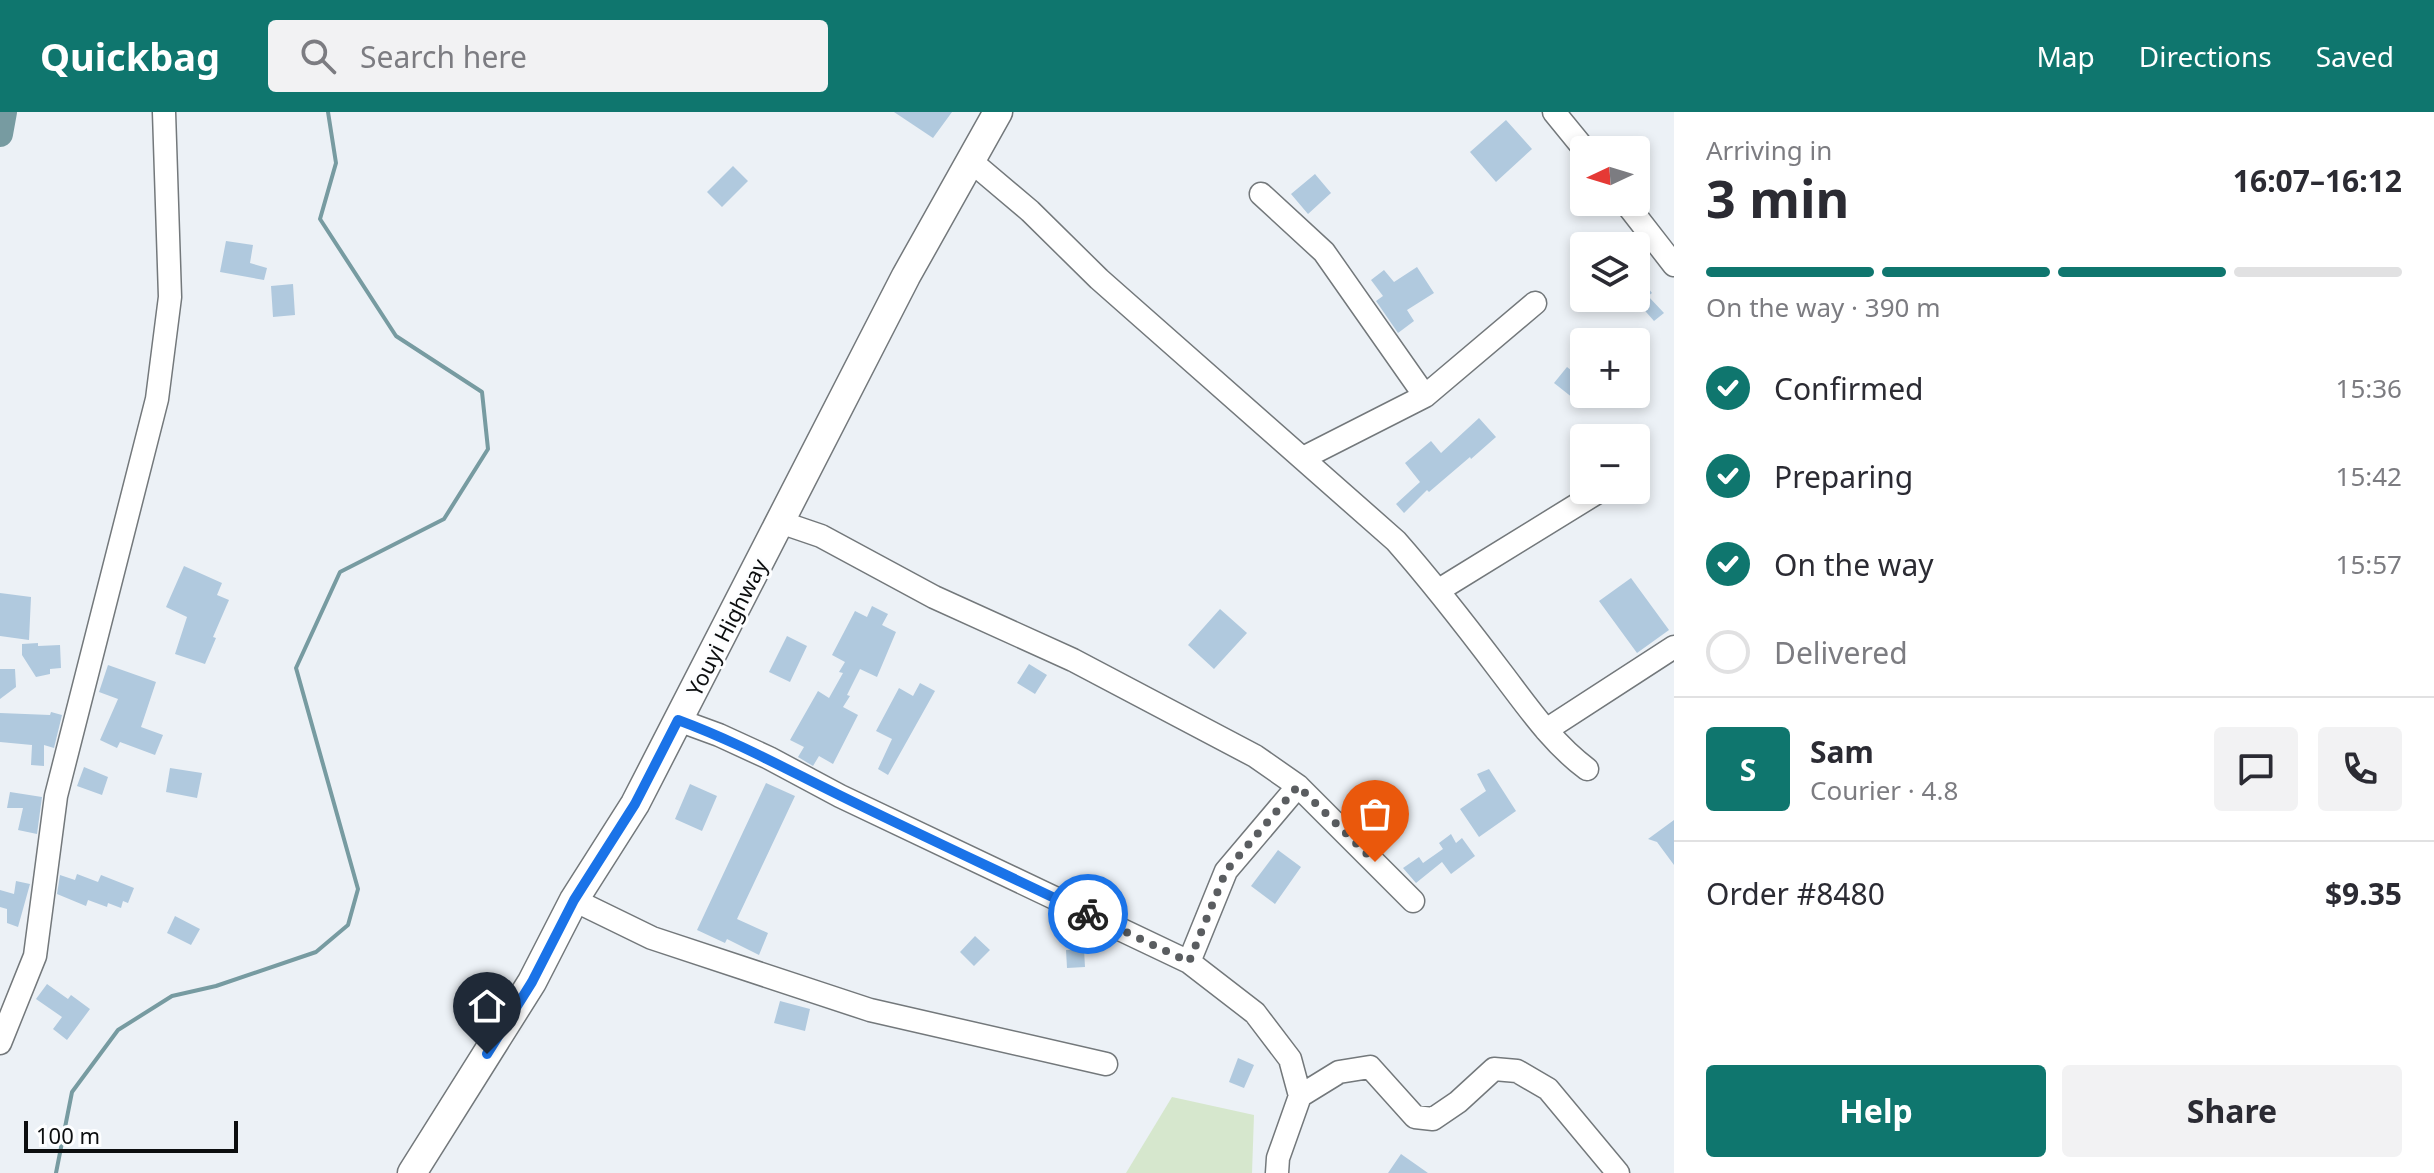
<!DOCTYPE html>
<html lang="en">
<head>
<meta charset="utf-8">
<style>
  body { margin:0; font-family:"Noto Sans",sans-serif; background:#f2f2f3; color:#2b2b33; height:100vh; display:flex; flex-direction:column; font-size:30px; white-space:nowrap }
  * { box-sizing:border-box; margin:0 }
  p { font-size:26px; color:#7c7c81 }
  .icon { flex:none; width:44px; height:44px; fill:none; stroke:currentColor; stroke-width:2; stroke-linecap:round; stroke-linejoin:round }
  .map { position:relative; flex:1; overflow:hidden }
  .sheet { display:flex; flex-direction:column; background:#fff; width:760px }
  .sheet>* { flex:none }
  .needle { width:52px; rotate:266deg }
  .controls { position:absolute; left:1570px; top:24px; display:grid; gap:16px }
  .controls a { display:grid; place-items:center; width:80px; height:80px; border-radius:8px; background:#fff; box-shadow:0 4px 12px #0003; font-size:40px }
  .scale { position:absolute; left:24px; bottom:20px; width:214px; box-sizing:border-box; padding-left:8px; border:4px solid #0c0e0f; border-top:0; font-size:22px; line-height:28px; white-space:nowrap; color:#0c0e0f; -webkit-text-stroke:6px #fdfeff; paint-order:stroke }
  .pin { position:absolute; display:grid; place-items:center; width:68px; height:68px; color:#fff; margin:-82px -34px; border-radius:50% 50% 50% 0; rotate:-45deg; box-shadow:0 0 8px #0007 }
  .pin .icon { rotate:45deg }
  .courier { position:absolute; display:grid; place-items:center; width:80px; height:80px; margin:-40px; border:6px solid #1a73e8; border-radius:50%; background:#fff; color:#222; box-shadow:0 2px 10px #0007 }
  .summary em { font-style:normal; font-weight:700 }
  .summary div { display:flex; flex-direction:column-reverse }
  .summary { display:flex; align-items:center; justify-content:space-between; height:136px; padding:0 32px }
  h1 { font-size:52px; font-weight:700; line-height:60px }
  .bar { display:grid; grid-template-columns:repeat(4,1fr); gap:12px 8px; align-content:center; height:96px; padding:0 32px }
  .bar i { height:10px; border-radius:6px; background:#e1e1e2 }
  .bar .current { background:#0f766e }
  .bar p { grid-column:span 4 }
  .line { display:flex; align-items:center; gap:20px; padding:0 32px; border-top:2px solid #e1e1e2 }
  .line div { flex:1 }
  .round { display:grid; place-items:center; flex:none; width:84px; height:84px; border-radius:8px; background:#f2f2f3 }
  ol { padding:0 32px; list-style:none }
  li { display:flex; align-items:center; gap:24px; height:88px }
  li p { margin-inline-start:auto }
  li .icon { padding:8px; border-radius:50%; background:#0f766e; color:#fff; stroke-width:4 }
  li:last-child { color:#7c7c81 }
  li i { width:44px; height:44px; border:4px solid #e1e1e2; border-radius:50% }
  .action { display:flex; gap:16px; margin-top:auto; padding:16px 32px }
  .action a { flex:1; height:92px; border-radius:8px; background:#0f766e; color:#fff; font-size:32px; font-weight:700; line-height:92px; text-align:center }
  .action a+a { background:#f2f2f3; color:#2b2b33 }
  header { display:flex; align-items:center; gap:48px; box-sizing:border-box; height:112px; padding:0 40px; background:#0f766e; color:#fff }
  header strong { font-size:38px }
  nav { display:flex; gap:44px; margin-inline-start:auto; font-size:28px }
  .search { width:560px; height:72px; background:#f2f2f3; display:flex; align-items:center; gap:20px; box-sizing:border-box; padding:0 28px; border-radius:8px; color:#7c7c81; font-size:30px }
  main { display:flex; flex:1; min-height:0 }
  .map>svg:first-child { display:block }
  .green { fill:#d6e7cd }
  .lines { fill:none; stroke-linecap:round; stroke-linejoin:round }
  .stream { stroke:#779ba1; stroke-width:4 }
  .river { stroke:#779ba1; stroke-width:26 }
  .building { fill:#b0c9de }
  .minor-casing { stroke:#73787b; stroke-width:25 }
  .major-casing { stroke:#73787b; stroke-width:31 }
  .minor { stroke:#fff; stroke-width:22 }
  .major { stroke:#fff; stroke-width:28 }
  .done { stroke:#5a5d60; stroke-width:8; stroke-dasharray:0 14.4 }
  .route { stroke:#1a73e8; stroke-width:10 }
  .labels { text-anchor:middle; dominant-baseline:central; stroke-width:6; stroke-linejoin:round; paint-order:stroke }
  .street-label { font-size:22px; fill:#0c0e0f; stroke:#fdfeff }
</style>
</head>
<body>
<header>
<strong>Quickbag</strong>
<div class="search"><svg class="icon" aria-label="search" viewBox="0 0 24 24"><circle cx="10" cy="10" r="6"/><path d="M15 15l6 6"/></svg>Search here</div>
<nav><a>Map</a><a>Directions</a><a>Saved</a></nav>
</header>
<main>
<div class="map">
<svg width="1674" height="1061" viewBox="0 0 1674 1061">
  <rect width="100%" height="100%" fill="#ecf1f6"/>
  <path class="green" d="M1172,985L1254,1003L1252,1061H1126Z"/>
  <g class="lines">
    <path class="stream" d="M56,1061L72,980L118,918L172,884L216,874L316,840L348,813L358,777L296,556L340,460L444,407L488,337L482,280L396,224L320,107L336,51L328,0"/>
    <path class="river" d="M0,22L4,0"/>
  </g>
  <path class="building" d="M894,0H952L933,26Z
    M1506,8L1532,37L1496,70L1470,40Z
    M733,54L748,69L722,95L707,80Z
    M1315,62L1331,81L1308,102L1291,82Z
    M226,129L253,133L250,151L267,156L264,168L220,160Z
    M1417,155L1434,181L1407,198L1414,209L1398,221L1376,189L1383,184L1371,168L1384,158L1394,170Z
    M1642,168L1652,181L1648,184L1664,201L1654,209L1639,192L1636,194V170Z
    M293,172L295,203L273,205L271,174Z
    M1567,255L1584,268L1573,286L1554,271Z
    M1479,306L1496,325L1471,347L1470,345L1429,380L1427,378L1404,401L1396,392L1420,370L1405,351L1431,329L1441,341Z
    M184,454L222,471L217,483L229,488L213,525L216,526L205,552L175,542L187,505L166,495Z
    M1631,466L1669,518L1637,541L1599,489Z
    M0,481L31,485L29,528L0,524Z
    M872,494L888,502L882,513L896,520L877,565L860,557L847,583L850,584L843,595L858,603L833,652L819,644L813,654L798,645L804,635L790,628L818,579L829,586L843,561L839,560L845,550L832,543L855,499L867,505Z
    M1220,497L1247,521L1214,557L1188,533Z
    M787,524L807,534L790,570L769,560Z
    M38,531V534L60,533L61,556L50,557V562L36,565L22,543V532Z
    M1029,552L1047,563L1035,582L1017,571Z
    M108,553L156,570L141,615L163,623L155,643L120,630L117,636L100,628L118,587L99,580Z
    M0,557H15L16,575L0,587Z
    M920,571L935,579L888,663L878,657L892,627L876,619L899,576L913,584Z
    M51,600L62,603L54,636L44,633V654L31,653L32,633L0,630V601L50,603Z
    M84,655L108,665L102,683L77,674Z
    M170,656L202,661L197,686L166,680Z
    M1489,657L1516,699L1479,725L1460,697L1486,679L1477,662Z
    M766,671L795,684L737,807L768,821L759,843L727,827L725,831L697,818Z
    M690,672L717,684L702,719L675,707Z
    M10,680L42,685L37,722L18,718L23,696H7Z
    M1674,708V753L1657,730L1648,727Z
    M1451,722L1456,731L1462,726L1475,744L1451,762L1442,750L1416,771L1403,756L1419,745L1423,751L1443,737L1439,731Z
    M1278,738L1301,755L1275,792L1251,774Z
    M77,762L98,770L101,763L134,776L128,791L123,789L121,796L108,791L107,795L88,788L86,794L57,782L60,763L75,768Z
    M16,769L30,772L18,815L7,811V797L0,795V778L14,782Z
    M175,804L200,817L191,833L167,821Z
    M975,824L990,838L974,854L960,840Z
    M1084,837L1085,855L1067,856L1066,838Z
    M47,872L68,887L71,883L90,897L67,928L53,917L62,905L36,887Z
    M780,889L810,897L805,919L774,911Z
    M1238,946L1254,953L1244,976L1229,970Z
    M1401,1042L1428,1061H1388Z"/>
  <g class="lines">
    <defs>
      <path id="minor" d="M1554,0L1585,38
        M972,50L1030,99L1099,167L1396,429C1433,471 1467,515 1501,560C1527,594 1552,631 1587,657
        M1261,82L1324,140L1425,284
        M1625,90L1674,153
        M1303,346L1425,284L1535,191
        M780,410L821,424L934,485L1073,548L1255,644L1298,674L1413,789
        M1439,478L1598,380
        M678,608L719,623L769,646L840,684L1189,850L1255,901L1290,947L1300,984L1278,1046L1277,1061
        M1546,618L1674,535
        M574,788L652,826L870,898L1106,952
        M1189,850L1226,759L1298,674
        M0,931L35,844L56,684L157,287L170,185L164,0
        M1300,984L1339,960L1370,955L1415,1005L1433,1007L1458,990L1494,957L1517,959L1548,977L1618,1061"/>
      <path id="major" d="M412,1061L532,870L574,788L635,692L906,164L998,0"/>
    </defs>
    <use href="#minor" class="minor-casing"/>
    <use href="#major" class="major-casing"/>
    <use href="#minor" class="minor"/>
    <use href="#major" class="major"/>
  </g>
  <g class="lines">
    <path class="done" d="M1088,802L1189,850L1226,759L1298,674L1375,750"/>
    <path class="route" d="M487,942L532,870L574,788L635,692L678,608C735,629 786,657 839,683C922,724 1005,762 1088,802"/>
  </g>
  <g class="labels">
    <g class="street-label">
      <text transform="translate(726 515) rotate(-63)">Youyi Highway</text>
    </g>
  </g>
</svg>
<div class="controls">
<a><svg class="needle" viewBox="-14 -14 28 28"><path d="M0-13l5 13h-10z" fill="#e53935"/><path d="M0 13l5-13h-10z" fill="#7c7c81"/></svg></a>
<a><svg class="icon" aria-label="layers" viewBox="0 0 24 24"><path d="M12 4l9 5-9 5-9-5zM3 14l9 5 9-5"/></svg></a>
<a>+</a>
<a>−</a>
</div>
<div class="scale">100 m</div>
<div class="pin" style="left:1375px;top:750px;background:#ea580c"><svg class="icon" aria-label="bag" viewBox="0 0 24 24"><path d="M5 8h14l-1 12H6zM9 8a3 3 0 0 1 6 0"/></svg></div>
<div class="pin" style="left:487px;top:942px;background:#1f2937"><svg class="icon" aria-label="home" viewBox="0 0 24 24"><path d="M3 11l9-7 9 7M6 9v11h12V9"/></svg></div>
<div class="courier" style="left:1088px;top:802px"><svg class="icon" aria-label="bike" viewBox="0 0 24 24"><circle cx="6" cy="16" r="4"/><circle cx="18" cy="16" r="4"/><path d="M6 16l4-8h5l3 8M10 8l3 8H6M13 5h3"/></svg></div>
</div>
<section class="sheet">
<div class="summary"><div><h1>3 min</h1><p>Arriving in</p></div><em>16:07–16:12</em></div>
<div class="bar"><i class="current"></i><i class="current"></i><i class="current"></i><i></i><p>On the way · 390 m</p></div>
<ol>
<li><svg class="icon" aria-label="check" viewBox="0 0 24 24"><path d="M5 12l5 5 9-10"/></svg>Confirmed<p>15:36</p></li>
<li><svg class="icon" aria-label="check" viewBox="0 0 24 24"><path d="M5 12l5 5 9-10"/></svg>Preparing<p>15:42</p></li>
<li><svg class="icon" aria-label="check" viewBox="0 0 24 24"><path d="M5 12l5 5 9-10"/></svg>On the way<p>15:57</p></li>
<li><i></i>Delivered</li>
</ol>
<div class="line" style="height:144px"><b class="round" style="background:#0f766e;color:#fff">S</b><div><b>Sam</b><p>Courier · 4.8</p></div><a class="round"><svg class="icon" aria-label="chat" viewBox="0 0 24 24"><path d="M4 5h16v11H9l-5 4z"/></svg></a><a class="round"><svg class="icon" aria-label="phone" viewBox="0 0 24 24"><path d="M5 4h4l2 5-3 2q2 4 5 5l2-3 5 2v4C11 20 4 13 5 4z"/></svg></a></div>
<div class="line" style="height:104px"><div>Order #8480</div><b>$9.35</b></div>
<div class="action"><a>Help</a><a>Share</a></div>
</section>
</main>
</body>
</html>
